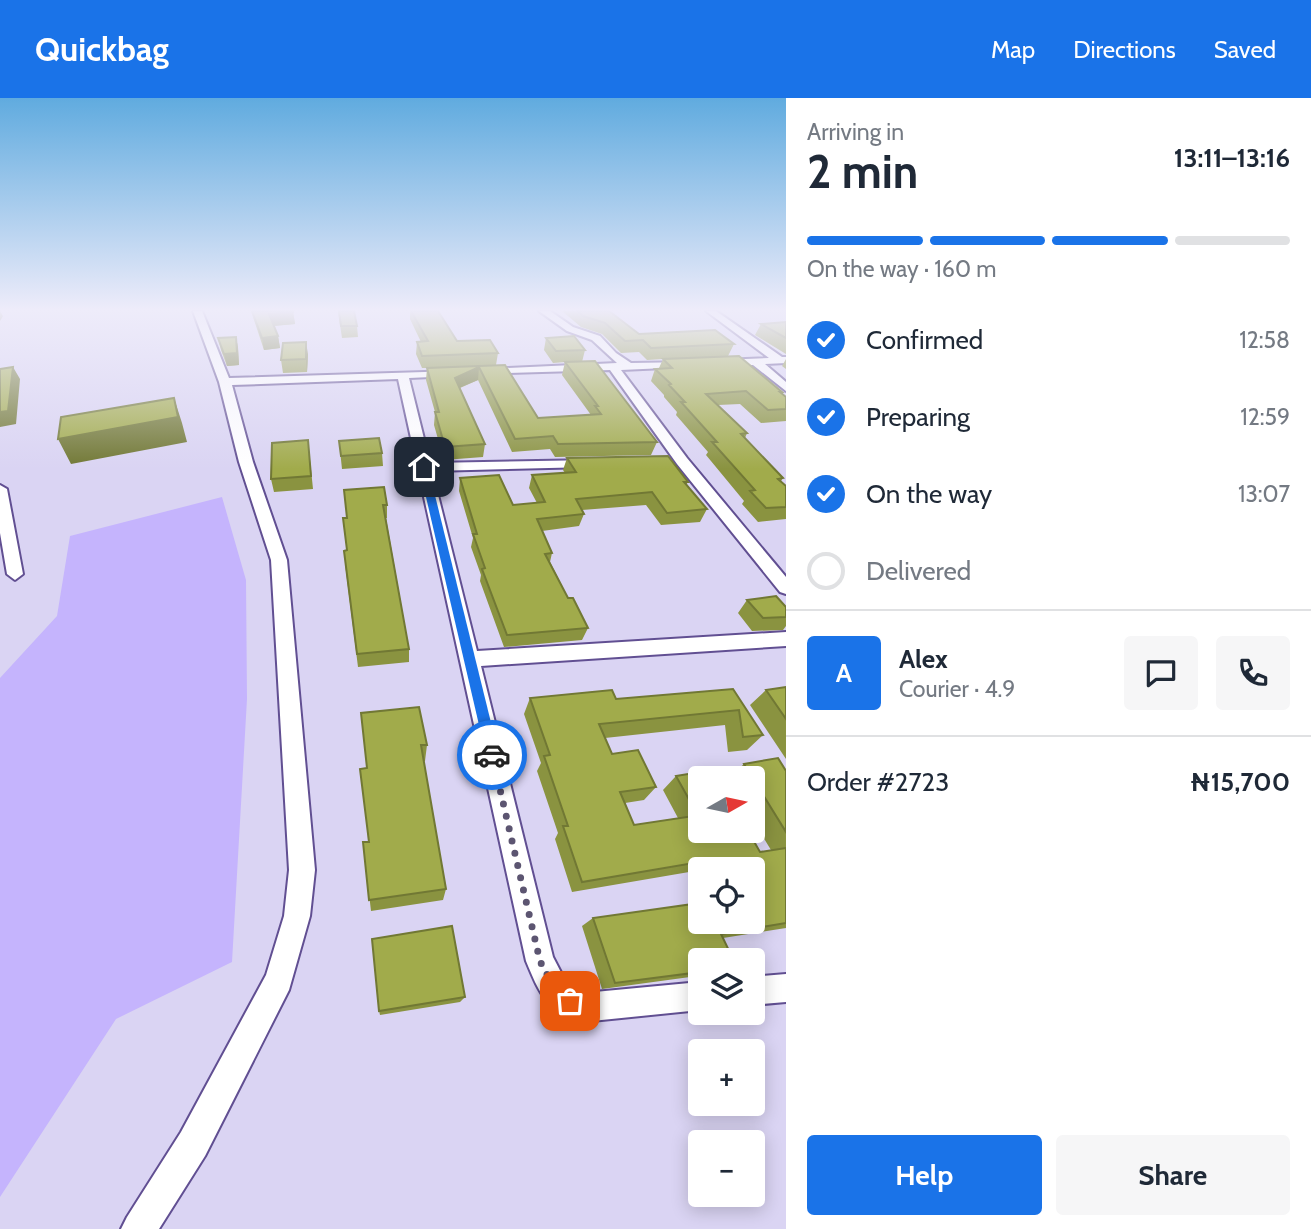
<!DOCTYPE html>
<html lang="en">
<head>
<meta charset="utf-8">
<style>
  body { margin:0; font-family:Cabin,sans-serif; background:#f6f6f7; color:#1f2937; height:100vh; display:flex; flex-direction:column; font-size:26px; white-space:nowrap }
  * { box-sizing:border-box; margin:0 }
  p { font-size:23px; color:#747a83 }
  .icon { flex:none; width:38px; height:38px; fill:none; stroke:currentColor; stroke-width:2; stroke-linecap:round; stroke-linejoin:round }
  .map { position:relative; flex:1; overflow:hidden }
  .details { display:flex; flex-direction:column; background:#fff; width:525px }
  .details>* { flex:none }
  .needle { width:46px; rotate:81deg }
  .buttons { position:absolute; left:688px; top:668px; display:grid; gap:14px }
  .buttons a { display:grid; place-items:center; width:77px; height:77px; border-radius:7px; background:#fff; box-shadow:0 4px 18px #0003; font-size:35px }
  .pin { position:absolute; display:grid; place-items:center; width:60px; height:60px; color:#fff; margin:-30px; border-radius:14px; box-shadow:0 4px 10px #0006 }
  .courier { position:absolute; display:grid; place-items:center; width:70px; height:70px; margin:-35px; border:5px solid #1a73e8; border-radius:50%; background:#fff; color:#222; box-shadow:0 2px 9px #0007 }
  .overview em { font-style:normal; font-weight:700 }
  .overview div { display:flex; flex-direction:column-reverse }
  .overview { display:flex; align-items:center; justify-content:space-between; height:119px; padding:0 21px }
  h1 { font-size:46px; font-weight:700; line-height:52px }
  .bar { display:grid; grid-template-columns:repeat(4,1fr); gap:10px 7px; align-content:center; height:84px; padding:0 21px }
  .bar i { height:9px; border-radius:5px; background:#e0e1e3 }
  .bar .selected { background:#1a73e8 }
  .bar p { grid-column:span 4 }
  .line { display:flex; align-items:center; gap:18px; padding:0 21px; border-top:2px solid #e0e1e3 }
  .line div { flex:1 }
  .round { display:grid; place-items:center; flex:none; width:74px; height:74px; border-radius:7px; background:#f6f6f7 }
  ol { padding:0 21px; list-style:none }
  li { display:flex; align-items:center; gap:21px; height:77px }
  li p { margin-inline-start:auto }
  li .icon { padding:7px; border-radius:50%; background:#1a73e8; color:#fff; stroke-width:4 }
  li:last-child { color:#747a83 }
  li i { width:38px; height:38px; border:4px solid #e0e1e3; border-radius:50% }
  .button { display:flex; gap:14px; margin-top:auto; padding:14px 21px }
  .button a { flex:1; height:80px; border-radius:7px; background:#1a73e8; color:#fff; font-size:28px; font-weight:700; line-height:80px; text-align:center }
  .button a+a { background:#f6f6f7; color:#1f2937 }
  header { display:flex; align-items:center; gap:42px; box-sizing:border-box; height:98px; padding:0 35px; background:#1a73e8; color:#fff }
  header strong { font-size:33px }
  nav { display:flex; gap:38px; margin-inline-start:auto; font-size:24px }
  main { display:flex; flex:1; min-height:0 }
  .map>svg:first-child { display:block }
  .green { fill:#c5b4fd }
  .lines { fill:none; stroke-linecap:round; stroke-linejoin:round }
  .street-casing { stroke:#614f92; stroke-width:4 }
  .street { fill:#fff; fill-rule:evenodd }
  .wall { fill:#8a9340 }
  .shaded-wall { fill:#717834 }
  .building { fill:#a1ab4b; stroke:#717834; stroke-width:2 }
  .route { fill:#1a73e8 }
  .done { stroke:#5c5571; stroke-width:7; stroke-dasharray:0 12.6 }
</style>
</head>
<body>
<header>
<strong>Quickbag</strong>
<nav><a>Map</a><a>Directions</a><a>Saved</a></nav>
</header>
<main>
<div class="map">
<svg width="786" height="1131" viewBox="0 0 786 1131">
  <rect width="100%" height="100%" fill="#dad4f3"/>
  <path class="green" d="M222,399L246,482L247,601L232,864L116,921L0,1099V580L57,518L70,438Z"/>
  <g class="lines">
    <defs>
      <path id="street" d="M193,213H202L229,280L457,273L459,275L453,278L409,280L430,365L595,362L597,365L590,369L432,373L477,553L786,534V548L481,568L553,859L567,886L584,895L700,884V912L582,924C545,909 541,899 526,863L398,281L232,287L253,364L287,462L315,772L310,818L289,892L205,1058L159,1131H121L127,1119L181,1034L266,877L284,818L289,772L271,462L239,364L219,284Z
        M539,213H550L573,229L600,238L616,255L631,265L691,264V268L687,269L621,272L687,360L786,479V496L780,494L677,366L610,272L479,276V272L483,271L617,265L592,242L567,233Z
        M706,213H716L782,259H786V265L765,266L786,284V293L753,267H717V263L721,262L769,260Z
        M0,387L7,391L23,476L15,482L7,476L0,435Z
        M786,876V904L752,907V879Z"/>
    </defs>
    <use href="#street" class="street-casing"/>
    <use href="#street" class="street"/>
  </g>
  <path class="wall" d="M251,213H293L295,226L274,228L278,238L280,250L264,252Z
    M338,213H354L357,228L358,239L342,240Z
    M410,213H438L457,243L498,255L496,267L538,320L591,317L562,277L565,264L553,265L544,252L546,240L585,252L582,264L657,344L651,357L555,359L550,351L512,354L478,282L460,290L485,346L483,359L444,362L434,327L435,314L426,282L427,270H422L416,256L417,244H421L410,221Z
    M562,213H609L639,236L734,246L728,258L782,294V295L786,299V323L761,325L740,306L718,307L747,335L745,340L783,380L781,383L786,388V421L758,424L742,406L744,403L706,357L708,354L676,317L677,314L664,299V297L651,283L655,271L659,270L663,261L647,262L639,254L621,255L602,236L581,229Z
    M786,224V256L755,237L761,226Z
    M236,239L238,250L239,267L227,268L221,252L218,240Z
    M308,256L307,274L283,275L281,262Z
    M786,261V271L782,268Z
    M308,342L313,391L274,394L271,381Z
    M339,343L382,355L383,368L342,371Z
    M567,360L688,384L686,387L707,411L700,424L661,427L646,407L582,412L584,416L579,428L542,433L552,455L550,464L568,500L588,530L582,542L504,549L480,483L481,477L471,449L473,440L459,393L460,380L513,407L537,405L529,390L532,377L565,375L563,372Z
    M344,392L387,407V420H386L409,551V564L358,569L345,466L347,452L343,420H347Z
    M747,502L786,509V528L783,532L752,533L738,515Z
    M786,589V661L750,607L766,592Z
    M733,591L763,637L747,652L728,654L725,627L605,640L612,656L656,689L644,702L625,705L634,727L678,720L663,692L676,678L760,754L771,752L752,721V681L728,680L744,666L786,673V830L723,840L700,863V883L691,882L690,879L602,891L582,828L593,820L752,824V772H700V783L695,773L572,794L555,741L558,735L537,673L541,665L524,616L530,600L616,601Z
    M361,615L427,647L425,663L423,664L446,791L443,802L371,813L363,744H368L367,670Z
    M465,899L460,904L380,917L379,913Z"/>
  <path class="shaded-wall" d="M0,213L3,218L0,223Z
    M293,214L295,226L271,228L269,216Z
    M278,238L280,250L264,252L262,240Z
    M236,239L238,250L239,267L227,268L224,256Z
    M306,244L308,256L307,274L306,261Z
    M13,269L20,281L16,326L0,329V314Z
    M479,269L478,282L454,292L455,280Z
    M174,300L182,325L187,344L71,366L58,341Z"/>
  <path class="building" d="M252,213H293V214L269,216L278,238L262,240Z
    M339,213H354L357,228H341Z
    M411,213H438L457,243L490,242L498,255L422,258L417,244L428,243Z
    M578,213H609L639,236L715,232L734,246L651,250L643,242L625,243L605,225L583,218Z
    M786,224V240L761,226Z
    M574,238L585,252L556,253L546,240Z
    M236,239L237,255L224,256L218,240Z
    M306,244V261L281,262L283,245Z
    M739,258L782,294H780L786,299V311L768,312L746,293L706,296L747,335L741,336L783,380L778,381L786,388V409L766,410L750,393L755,392L712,344H717L681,304H685L669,287L671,286L655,271L672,270L663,261Z
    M595,263L657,344L558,346L553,338L515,341L479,269L455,280L485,346L445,349L435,314H439L427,270L505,267L538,320L601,316L595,308H598L565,264Z
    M13,269L8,313L0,314V271Z
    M174,300L178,319L58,341L61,319Z
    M379,340L382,355L341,358L339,343Z
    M308,342L311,378L271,381L272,345Z
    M668,358L688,384H684L707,411L667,415L652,394L576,401L584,416L537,421L552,455L545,456L568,500H573L588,530L507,537L482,471L485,470L473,436H477L460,380L499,377L513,407L545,404L532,377L576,374L567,360Z
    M384,389L387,407H383L409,551L357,556L344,453L347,452L343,420H347L344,392Z
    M776,498L786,509V519L763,520L747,502Z
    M786,589V621L766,592Z
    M733,591L763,637L743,639L739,612L599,626L612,656L638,652L656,689L620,694L634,727L694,718L693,715L696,714L676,678L712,672L717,681H700V733H748L760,754L786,750V825L721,836L734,863H700V874L615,885L593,820L700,805V824H752V772H716L711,762L582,784L563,728H568L544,658L550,657L530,600L612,592L616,601Z
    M419,609L427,647H421L446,791L369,802L363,744H369L360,671L367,670L361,615Z
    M778,660L786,673V734L744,666Z
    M452,828L465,899L379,913L372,841Z"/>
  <linearGradient id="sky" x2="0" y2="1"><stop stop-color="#60abdf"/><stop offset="0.57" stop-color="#eeecfa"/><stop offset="1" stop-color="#eeecfa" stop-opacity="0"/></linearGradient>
  <rect width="786" height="371" fill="url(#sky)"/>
  <path class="route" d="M424,367L428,369L499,657L492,663L486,657L419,369Z"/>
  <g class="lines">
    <path class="done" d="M492,657L540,863L557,896L570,903"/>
  </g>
</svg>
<div class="buttons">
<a><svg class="needle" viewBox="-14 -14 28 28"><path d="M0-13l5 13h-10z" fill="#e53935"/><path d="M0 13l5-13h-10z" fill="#747a83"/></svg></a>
<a><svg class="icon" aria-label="locate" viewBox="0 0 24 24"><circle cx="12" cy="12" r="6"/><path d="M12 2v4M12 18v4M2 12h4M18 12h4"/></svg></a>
<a><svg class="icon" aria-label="layers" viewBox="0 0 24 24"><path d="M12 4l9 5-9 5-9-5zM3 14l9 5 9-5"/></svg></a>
<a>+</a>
<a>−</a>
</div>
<div class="pin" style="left:570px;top:903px;background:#ea580c"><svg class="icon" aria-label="bag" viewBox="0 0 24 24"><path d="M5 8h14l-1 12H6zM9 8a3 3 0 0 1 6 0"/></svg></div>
<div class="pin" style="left:424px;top:369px;background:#1f2937"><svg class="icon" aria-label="home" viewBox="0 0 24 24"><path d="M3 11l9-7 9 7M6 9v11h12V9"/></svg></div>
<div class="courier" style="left:492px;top:657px"><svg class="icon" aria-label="car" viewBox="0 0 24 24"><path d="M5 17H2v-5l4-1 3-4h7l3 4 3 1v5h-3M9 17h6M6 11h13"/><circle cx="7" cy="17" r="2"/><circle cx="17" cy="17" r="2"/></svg></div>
</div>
<section class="details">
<div class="overview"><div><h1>2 min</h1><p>Arriving in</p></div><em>13:11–13:16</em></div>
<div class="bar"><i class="selected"></i><i class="selected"></i><i class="selected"></i><i></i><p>On the way · 160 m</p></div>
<ol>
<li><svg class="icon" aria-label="check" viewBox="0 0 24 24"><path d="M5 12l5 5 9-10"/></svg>Confirmed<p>12:58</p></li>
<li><svg class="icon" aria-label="check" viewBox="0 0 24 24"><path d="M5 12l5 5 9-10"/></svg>Preparing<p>12:59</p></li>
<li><svg class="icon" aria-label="check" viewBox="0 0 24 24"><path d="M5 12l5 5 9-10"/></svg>On the way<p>13:07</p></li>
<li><i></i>Delivered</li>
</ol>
<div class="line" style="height:126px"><b class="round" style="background:#1a73e8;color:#fff">A</b><div><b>Alex</b><p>Courier · 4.9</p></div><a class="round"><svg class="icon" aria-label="chat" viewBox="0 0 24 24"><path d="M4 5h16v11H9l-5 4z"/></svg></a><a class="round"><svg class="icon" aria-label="phone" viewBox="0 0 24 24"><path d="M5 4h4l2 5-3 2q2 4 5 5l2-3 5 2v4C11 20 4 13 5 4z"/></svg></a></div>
<div class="line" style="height:91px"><div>Order #2723</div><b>₦15,700</b></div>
<div class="button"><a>Help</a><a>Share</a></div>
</section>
</main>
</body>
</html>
